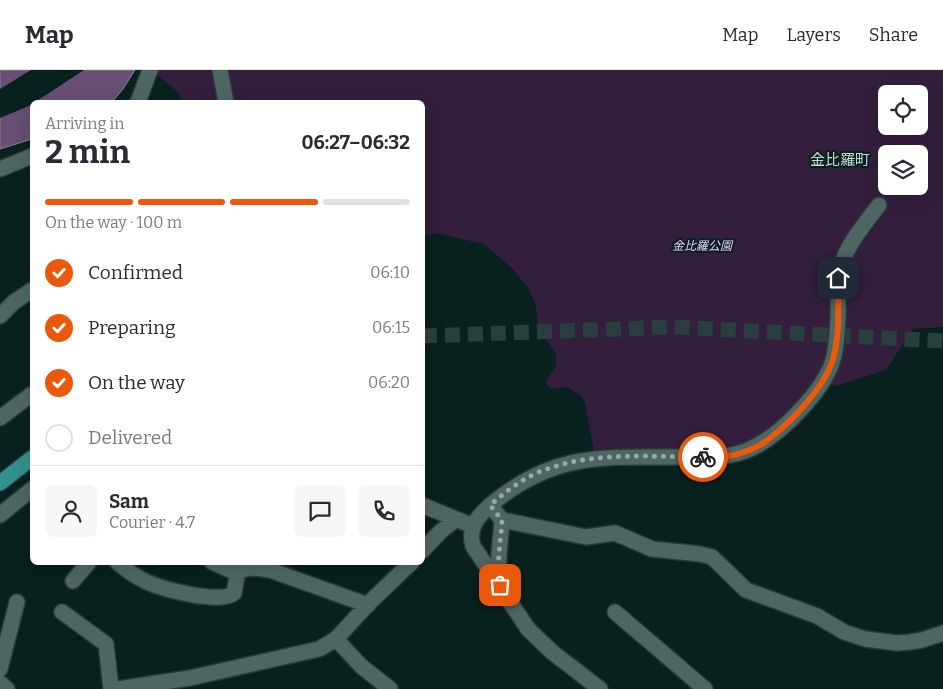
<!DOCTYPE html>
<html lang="en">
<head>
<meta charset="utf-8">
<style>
  body { margin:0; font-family:Bitter,"Noto Sans JP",serif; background:#f7f7f7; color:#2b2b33; height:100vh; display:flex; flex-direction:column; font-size:19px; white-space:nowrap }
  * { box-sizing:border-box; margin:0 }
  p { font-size:16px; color:#7c7c81 }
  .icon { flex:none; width:28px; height:28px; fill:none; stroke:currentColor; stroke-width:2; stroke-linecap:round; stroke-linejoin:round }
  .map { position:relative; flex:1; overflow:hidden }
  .sheet { position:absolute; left:30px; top:30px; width:395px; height:465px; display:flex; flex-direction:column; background:#fff; border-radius:8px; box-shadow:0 5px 20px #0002 }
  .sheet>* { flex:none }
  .fabs { position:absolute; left:878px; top:15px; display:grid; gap:10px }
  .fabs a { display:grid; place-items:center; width:50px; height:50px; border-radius:8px; background:#fff; box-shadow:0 5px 20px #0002; font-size:25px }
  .pin { position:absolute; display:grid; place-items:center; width:42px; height:42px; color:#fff; margin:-21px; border-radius:10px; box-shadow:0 2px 8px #0006 }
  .courier { position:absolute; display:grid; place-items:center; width:50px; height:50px; margin:-25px; border:4px solid #ea580c; border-radius:50%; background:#fff; color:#222; box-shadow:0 1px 6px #0007 }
  .summary em { font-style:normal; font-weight:700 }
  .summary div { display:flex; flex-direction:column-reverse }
  .summary { display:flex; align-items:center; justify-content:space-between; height:85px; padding:0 15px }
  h1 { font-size:32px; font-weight:700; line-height:38px }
  .bar { display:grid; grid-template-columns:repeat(4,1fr); gap:8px 5px; align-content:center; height:60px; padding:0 15px }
  .bar i { height:6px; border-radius:4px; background:#e1e1e2 }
  .bar .on { background:#ea580c }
  .bar p { grid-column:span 4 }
  .line { display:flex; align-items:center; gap:12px; padding:0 15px; border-top:1px solid #e1e1e2 }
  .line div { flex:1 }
  .round { display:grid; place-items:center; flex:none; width:52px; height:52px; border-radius:8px; background:#f7f7f7 }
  ol { padding:0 15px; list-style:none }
  li { display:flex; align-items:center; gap:15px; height:55px }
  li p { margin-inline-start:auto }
  li .icon { padding:5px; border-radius:50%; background:#ea580c; color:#fff; stroke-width:4 }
  li:last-child { color:#7c7c81 }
  li i { width:28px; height:28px; border:2px solid #e1e1e2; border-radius:50% }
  header { display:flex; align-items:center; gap:30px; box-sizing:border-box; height:70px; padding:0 25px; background:#fff; border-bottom:1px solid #e1e1e2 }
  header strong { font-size:24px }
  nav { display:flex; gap:28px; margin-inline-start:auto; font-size:18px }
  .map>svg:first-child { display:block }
  .green { fill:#331e3c; fill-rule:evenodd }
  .water { fill:#674e73; stroke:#8c7f98 }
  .pier { fill:#08201e }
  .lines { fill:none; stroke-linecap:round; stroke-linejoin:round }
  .major-tunnel { stroke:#293f3e; stroke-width:15; stroke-dasharray:15 8; stroke-linecap:butt }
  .minor-casing { stroke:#2d3736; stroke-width:18 }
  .major-casing { stroke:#2d3736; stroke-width:18 }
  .minor { stroke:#4d6664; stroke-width:15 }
  .major { stroke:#31918c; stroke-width:15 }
  .done { stroke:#96a8a6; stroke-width:5; stroke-dasharray:0 9 }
  .route { stroke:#ea580c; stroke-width:6 }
  .labels { text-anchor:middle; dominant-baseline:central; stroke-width:4; stroke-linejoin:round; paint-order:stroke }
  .park-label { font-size:12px; font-style:italic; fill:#edcbfd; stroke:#08201e }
  .quarter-label { font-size:15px; fill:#c0dcd9; stroke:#08201e }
</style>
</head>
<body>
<header>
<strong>Map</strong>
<nav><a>Map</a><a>Layers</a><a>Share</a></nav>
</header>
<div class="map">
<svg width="943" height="619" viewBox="0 0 943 619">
  <rect width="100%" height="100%" fill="#08201e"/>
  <path class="green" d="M156,0H943V257L913,259L886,300L836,316L814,313C799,331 781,353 761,365C726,384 686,378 648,378C630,378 612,380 594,381L585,333L581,326L568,317L552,319L545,313L556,296V284L538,257L536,236L528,218L513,199L484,174L435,163L423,166L422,32H180L179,23L156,4ZM886,24H919V56H886ZM886,84H919V116H886Z"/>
  <path class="water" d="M0,0H135L123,19L112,32H32V69L0,79Z"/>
  <path class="pier" d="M31,0H84L29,36L0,48V19Z"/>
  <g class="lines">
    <path class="major-tunnel" d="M422,266L674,257L943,271"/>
    <defs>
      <path id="minor" d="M220,0L226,32
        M138,32L150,0
        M0,99L32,86
        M0,246L14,232L32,220
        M0,348L32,324
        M422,435L473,456
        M490,435L502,450L586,467L615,463L652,479L700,484L712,487L746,520L817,546L844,562L865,569L897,573L910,572L922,570L943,563
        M0,445L32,419
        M422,481L440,462L456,449
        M117,492C126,500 136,507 147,512C162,519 222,535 234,523L238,500
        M212,492L234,502L251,498L270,500L368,535
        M73,511L89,492
        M500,513C496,494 501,470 502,450
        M62,542L106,574L111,619
        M615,542L705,619
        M336,569L361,596L390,619
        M0,599L17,532
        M0,613L7,619
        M118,619L190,608L319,579L336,569L370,532L412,492
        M600,619L552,582L528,559L473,476C467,456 480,444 494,432C556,382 605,387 680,387C703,387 728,389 750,379C780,366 827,318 834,286C837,273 837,260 838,248C839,230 835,209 842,192C850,171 866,152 879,135"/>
      <path id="major" d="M0,413L32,388"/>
    </defs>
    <use href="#minor" class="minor-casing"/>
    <use href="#major" class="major-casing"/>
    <use href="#minor" class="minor"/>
    <use href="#major" class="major"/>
  </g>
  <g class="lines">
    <path class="done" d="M500,515C496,494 501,472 502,450L490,435C507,421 524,407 544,400C595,381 650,387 703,387"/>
    <path class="route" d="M703,387C714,387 727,388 738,384C748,381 760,376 769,369C792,351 828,314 834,285C840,260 838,234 838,208"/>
  </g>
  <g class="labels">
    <g class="park-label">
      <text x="702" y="176">金比羅公園</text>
    </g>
    <g class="quarter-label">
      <text x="840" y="90">金比羅町</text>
    </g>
  </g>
</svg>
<div class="fabs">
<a><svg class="icon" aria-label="locate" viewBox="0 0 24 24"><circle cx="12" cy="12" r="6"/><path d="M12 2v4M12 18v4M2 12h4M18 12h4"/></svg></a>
<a><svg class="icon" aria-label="layers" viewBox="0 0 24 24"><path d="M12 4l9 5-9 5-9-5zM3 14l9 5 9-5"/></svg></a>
</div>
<div class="pin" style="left:500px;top:515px;background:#ea580c"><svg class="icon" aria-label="bag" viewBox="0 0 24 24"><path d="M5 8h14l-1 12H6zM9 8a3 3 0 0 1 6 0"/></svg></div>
<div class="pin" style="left:838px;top:208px;background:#1f2937"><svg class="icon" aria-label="home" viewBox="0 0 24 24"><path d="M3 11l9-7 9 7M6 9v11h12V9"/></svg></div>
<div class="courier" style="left:703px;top:387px"><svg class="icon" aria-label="bike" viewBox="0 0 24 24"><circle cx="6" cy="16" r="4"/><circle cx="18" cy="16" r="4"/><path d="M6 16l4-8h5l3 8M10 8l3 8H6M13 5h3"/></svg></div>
<section class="sheet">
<div class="summary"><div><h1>2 min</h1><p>Arriving in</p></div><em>06:27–06:32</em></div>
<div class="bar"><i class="on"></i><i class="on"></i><i class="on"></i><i></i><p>On the way · 100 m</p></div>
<ol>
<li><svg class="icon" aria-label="check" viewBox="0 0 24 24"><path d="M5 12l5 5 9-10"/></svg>Confirmed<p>06:10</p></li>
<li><svg class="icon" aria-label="check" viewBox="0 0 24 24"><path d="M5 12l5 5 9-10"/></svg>Preparing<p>06:15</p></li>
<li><svg class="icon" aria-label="check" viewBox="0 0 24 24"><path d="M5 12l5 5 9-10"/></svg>On the way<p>06:20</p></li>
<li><i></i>Delivered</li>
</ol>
<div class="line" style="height:90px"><a class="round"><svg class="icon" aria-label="person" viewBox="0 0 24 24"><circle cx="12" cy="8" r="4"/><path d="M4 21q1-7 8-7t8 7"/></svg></a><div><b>Sam</b><p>Courier · 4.7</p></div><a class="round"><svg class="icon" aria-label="chat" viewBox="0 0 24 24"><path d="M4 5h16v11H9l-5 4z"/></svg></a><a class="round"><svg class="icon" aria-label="phone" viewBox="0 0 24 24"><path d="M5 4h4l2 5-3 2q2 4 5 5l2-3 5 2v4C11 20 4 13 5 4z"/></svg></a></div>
</section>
</div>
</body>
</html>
